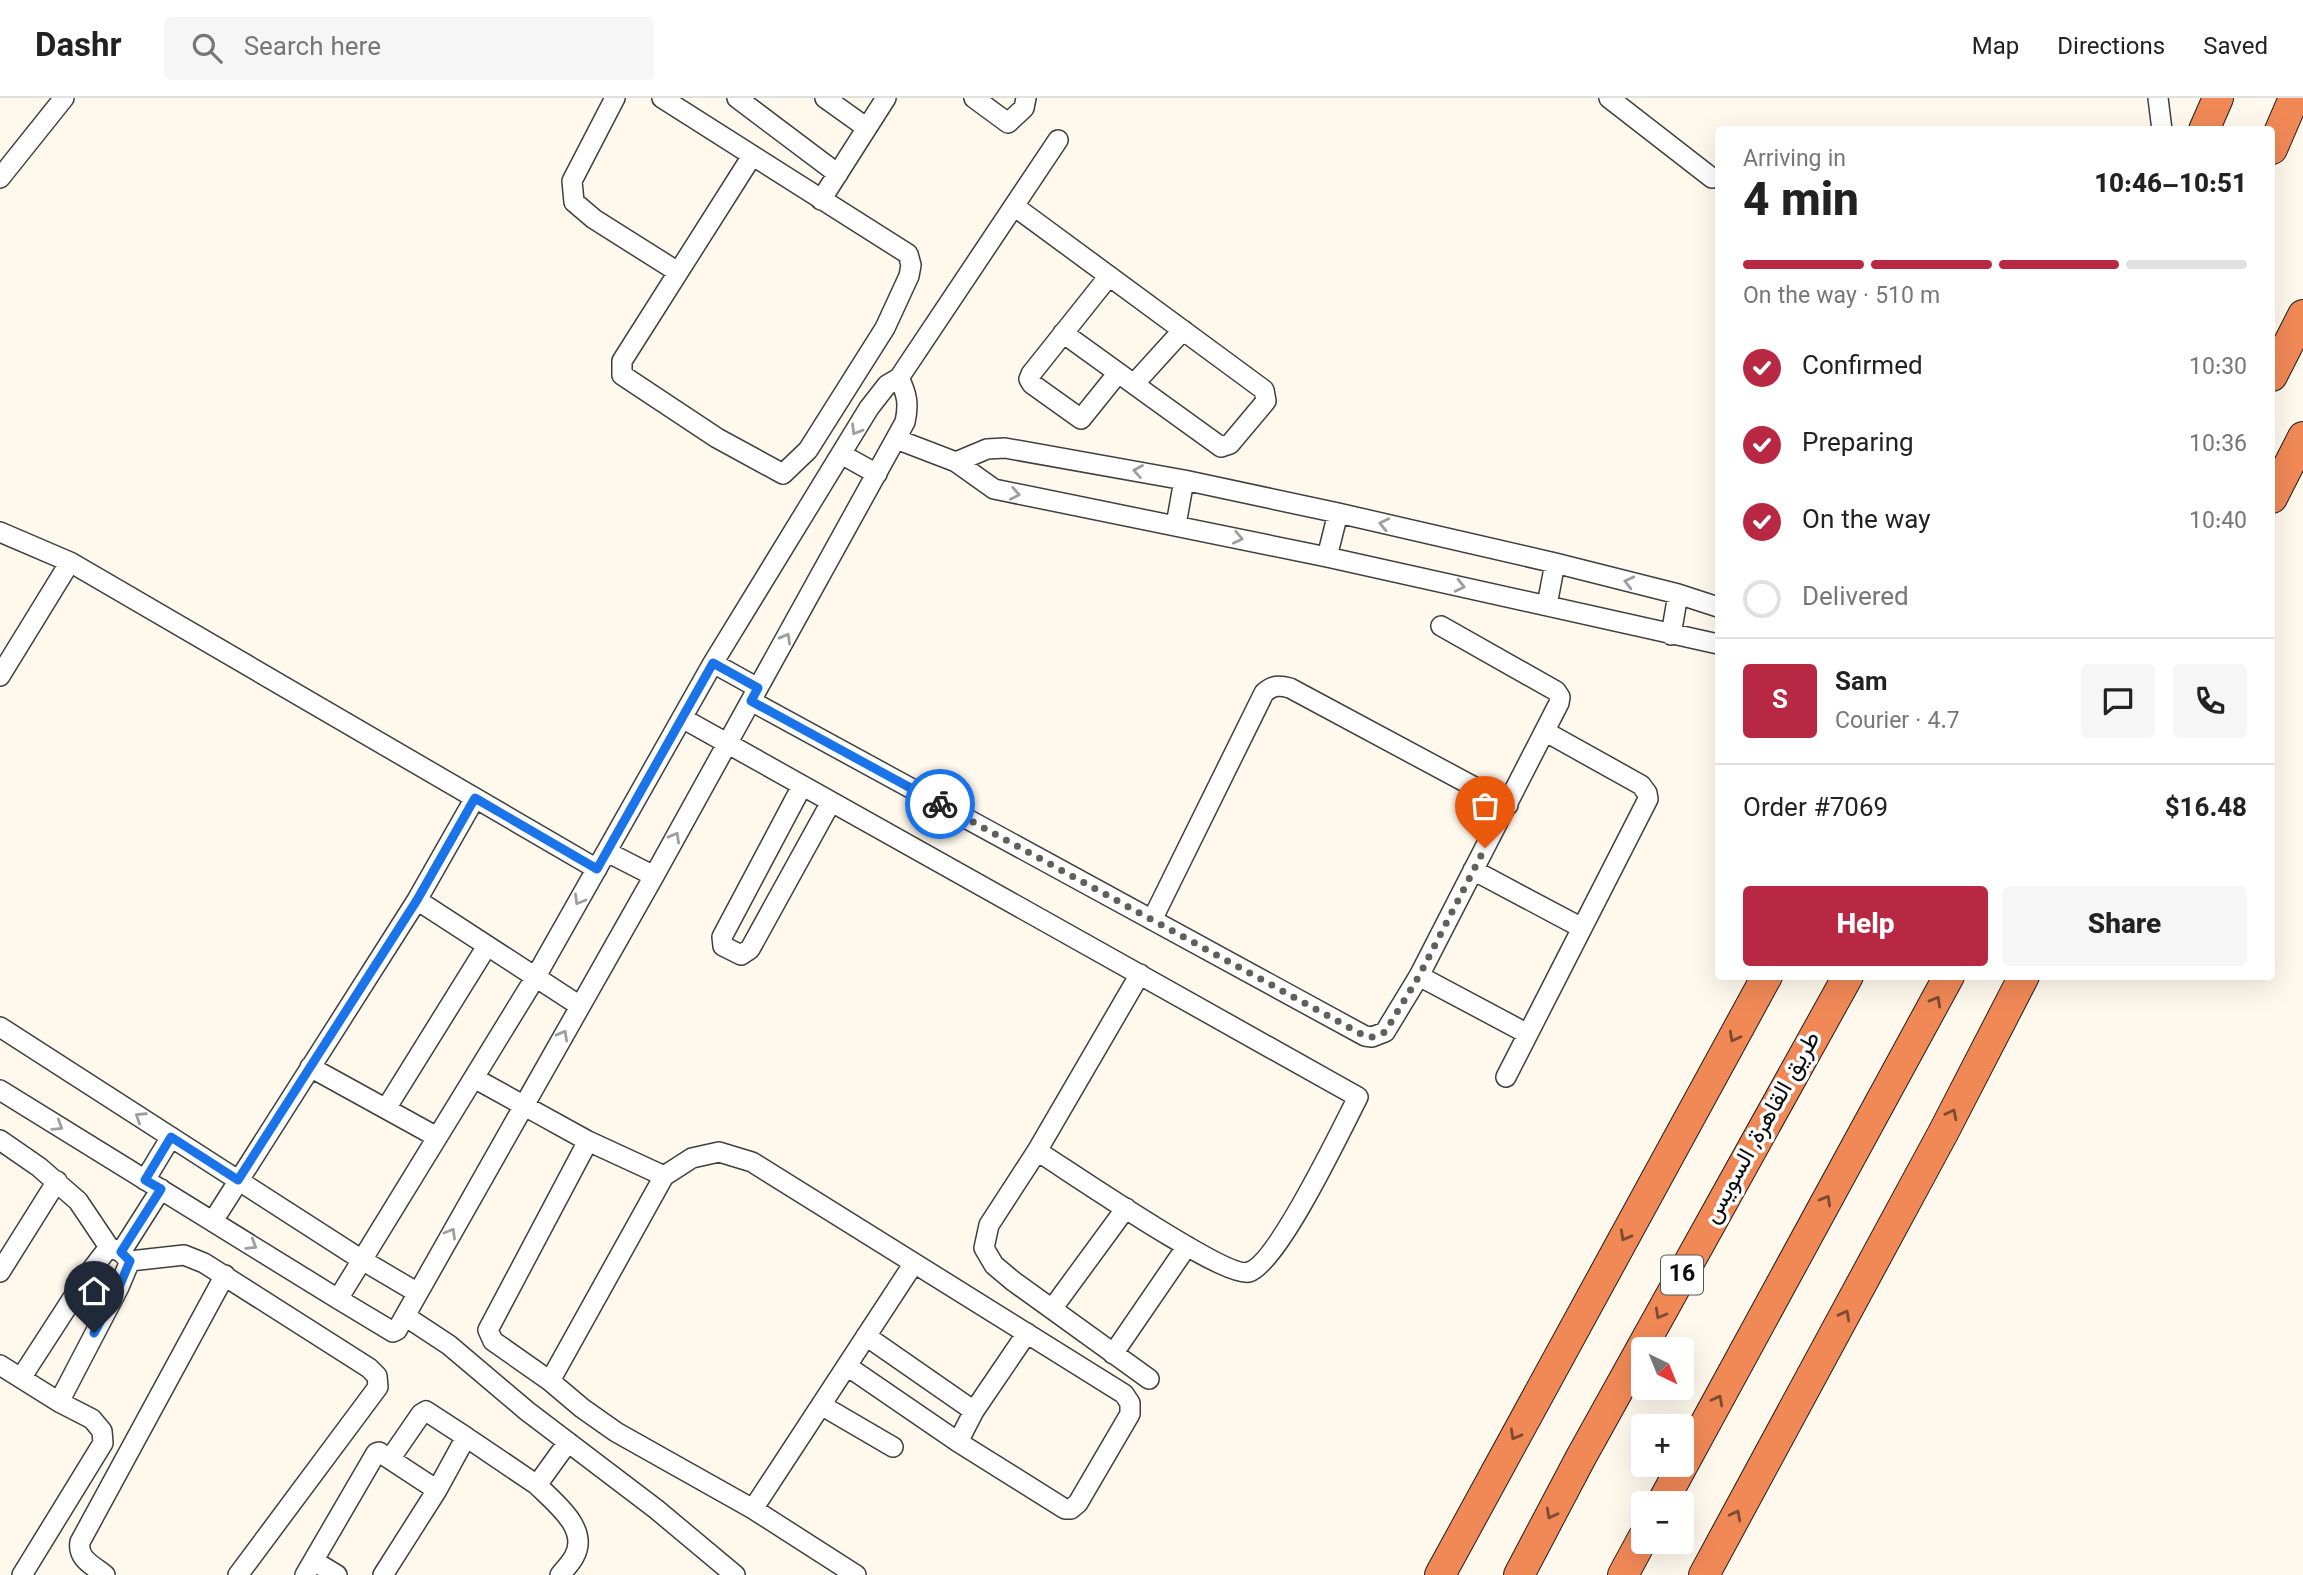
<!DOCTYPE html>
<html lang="en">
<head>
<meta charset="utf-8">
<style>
  body { margin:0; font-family:Georgia,Vazirmatn,serif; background:#f6f6f6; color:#222; height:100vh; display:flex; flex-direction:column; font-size:26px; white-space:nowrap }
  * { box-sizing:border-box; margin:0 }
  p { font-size:23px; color:#767676 }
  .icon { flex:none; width:38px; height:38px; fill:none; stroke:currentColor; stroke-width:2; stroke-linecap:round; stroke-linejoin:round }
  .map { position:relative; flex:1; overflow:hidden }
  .side { position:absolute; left:1715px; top:28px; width:560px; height:854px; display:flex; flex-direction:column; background:#fff; border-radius:7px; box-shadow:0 7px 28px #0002 }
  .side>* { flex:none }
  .needle { width:46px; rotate:137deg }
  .tools { position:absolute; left:1631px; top:1239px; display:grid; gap:14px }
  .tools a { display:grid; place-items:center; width:63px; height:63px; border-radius:7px; background:#fff; box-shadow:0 7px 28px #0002; font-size:35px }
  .pin { position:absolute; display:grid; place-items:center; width:60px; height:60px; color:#fff; margin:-72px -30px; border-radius:50% 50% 50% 0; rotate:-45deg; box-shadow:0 0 7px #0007 }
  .pin .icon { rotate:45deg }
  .courier { position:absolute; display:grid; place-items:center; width:70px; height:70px; margin:-35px; border:5px solid #1a73e8; border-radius:50%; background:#fff; color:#222; box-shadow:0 2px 9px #0007 }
  .summary em { font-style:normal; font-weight:800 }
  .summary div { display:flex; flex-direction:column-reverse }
  .summary { display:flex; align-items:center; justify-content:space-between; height:119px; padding:0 28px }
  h1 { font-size:46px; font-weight:800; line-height:52px }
  .bar { display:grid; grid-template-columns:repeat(4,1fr); gap:10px 7px; align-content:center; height:84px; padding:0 28px }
  .bar i { height:9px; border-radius:5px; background:#e0e0e0 }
  .bar .on { background:#b82842 }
  .bar p { grid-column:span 4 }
  .line { display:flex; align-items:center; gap:18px; padding:0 28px; border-top:2px solid #e0e0e0 }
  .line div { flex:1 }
  .round { display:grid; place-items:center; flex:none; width:74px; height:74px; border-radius:7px; background:#f6f6f6 }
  ol { padding:0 28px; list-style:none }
  li { display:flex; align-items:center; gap:21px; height:77px }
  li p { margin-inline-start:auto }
  li .icon { padding:7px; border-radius:50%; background:#b82842; color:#fff; stroke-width:4 }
  li:last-child { color:#767676 }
  li i { width:38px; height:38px; border:4px solid #e0e0e0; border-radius:50% }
  .primary-button { display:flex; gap:14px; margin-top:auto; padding:14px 28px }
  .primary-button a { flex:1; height:80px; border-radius:7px; background:#b82842; color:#fff; font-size:28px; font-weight:800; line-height:80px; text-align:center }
  .primary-button a+a { background:#f6f6f6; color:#222 }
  header { display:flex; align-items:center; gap:42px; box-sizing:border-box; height:98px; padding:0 35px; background:#fff; border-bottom:2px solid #e0e0e0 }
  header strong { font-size:33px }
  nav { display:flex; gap:38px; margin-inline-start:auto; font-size:24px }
  .search { width:490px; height:63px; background:#f6f6f6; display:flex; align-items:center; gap:18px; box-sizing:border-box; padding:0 24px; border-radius:7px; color:#767676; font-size:26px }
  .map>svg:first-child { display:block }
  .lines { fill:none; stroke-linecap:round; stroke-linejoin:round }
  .minor-casing { stroke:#3f3f3f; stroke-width:22 }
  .highway-casing { stroke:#1d1d1d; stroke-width:32 }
  .minor { stroke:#fff; stroke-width:19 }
  .highway { stroke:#f18957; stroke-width:30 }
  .oneway { stroke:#9e9e9e }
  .oneway2 { stroke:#7e4a32 }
  .done { stroke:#615f5a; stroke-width:7; stroke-dasharray:0 12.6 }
  .route { stroke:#1a73e8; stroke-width:9 }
  .labels { text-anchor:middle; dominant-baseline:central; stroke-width:7; stroke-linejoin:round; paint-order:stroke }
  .shield { fill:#fff; stroke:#555; stroke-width:2 }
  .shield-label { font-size:23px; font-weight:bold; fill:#0c0c0c }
  .street-label { font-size:24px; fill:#0c0c0c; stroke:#fff }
</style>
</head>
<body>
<header>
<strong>Dashr</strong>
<div class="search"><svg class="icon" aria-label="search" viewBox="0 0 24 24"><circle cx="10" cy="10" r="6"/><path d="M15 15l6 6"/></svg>Search here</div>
<nav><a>Map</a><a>Directions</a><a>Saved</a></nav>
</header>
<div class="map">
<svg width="2303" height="1477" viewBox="0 0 2303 1477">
  <rect width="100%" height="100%" fill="#fff8ec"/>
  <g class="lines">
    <defs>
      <path id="minor" d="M615,0L572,83L574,104L594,121L678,174
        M662,0L908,156L911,167L909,178L885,230L808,352L783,376L717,340L622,277V263L752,58
        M737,0L838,76
        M825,0L867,30
        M974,0L1008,25L1024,10L1026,0
        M1609,0L1712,80
        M2158,0L2162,32
        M0,80L64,0
        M821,102L886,0
        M1014,108L1264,292L1266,303L1230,346L1221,349L1063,235
        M1109,178L1031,276L1029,281L1032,286L1081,321L1118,275
        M1134,286L1183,232
        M896,341L956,364L994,391L1327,459L1718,546
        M841,356L877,376
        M956,364L987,351L1005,350L1184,382L1338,415L1555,465L1678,496L1718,509
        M1176,427L1184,382
        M0,434L70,464L597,771
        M1327,459L1338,415
        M1547,507L1555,465
        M1671,537L1678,496
        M713,565L758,590
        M0,578L70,464
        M751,603L1365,938L1372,939L1385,934L1419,878L1559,605L1560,599L1556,593L1441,528
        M682,620L1358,999C1342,1030 1278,1165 1249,1174C1225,1181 1066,1071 1037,1053
        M802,688L722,839L723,848L741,857L750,851L831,704
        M607,754L654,778
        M1473,772L1582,830
        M417,802L580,908
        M1152,822L1264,595C1273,587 1279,587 1290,590L1508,707
        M1140,876L1037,1053L989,1127L984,1150L994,1167L1013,1183L1149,1281
        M1419,878L1528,936
        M0,929L362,1162L535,880L713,565L869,310L887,287L899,280L1058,42
        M310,969L437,1039
        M1506,979L1648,701L1647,695L1641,687L1546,634
        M474,980L588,1043L664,1078L692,1060L719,1054L752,1064L1124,1296L1130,1305V1316L1078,1405L1071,1411H1065L958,1344L847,1268
        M0,992L338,1201L393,1234L397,1232L654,778L905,324C909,306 907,296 899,280
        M387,1009L487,848
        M0,1042L39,1069L78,1103L109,1149
        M664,1078L550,1283L582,1310L616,1334L753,1411L856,1477
        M145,1082L171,1039
        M213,1123L417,802L475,700
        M130,1163L184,1157L204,1165L369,1270L377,1278L378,1289L238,1477
        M0,1174L57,1083
        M338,1201L362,1162L418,1195
        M1052,1211L1126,1110
        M405,1218L449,1247L527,1313L656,1411L735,1477
        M866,1238L974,1313
        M1113,1256L1187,1148
        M0,1267L59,1304L92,1321L102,1333L103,1345L22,1477
        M21,1280L89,1175L109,1149L121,1154L161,1091
        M550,1283L493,1243L488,1232L588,1043
        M59,1304L119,1189L130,1163L122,1155
        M821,1307L893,1349
        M958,1344L974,1313L1027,1235
        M390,1361L421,1316L426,1313L466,1339
        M753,1411L914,1165
        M314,1463L337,1477
        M105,1477C94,1468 77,1461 80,1444L225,1177
        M305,1477L376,1355L379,1354L437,1392
        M383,1477L437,1392L466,1339L537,1387
        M560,1477C565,1471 570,1466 574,1459C590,1431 555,1405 537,1387L568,1344"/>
      <path id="highway" d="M2204,32L2218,0
        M2272,51L2294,0
        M2272,278L2303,217
        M2272,400L2303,339
        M1662,1405L1949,878
        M1440,1477L1767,878
        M1519,1477L1580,1361L1848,878
        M1623,1477L1643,1440
        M1704,1477L1943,1035L2024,878"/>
    </defs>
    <use href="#minor" class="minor-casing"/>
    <use href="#highway" class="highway-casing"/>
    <use href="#minor" class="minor"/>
    <use href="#highway" class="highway"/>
  </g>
  <defs><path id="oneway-chevron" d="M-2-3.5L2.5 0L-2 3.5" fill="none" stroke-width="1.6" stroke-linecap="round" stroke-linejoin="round" transform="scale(1.75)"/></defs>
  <g class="oneway">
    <use href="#oneway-chevron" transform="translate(856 332) rotate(121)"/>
    <use href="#oneway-chevron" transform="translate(1138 373) rotate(-170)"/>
    <use href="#oneway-chevron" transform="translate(1015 396) rotate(11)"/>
    <use href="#oneway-chevron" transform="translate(1384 426) rotate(-167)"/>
    <use href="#oneway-chevron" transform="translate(1238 440) rotate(12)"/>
    <use href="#oneway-chevron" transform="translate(1629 484) rotate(-166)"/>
    <use href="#oneway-chevron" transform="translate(1460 488) rotate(13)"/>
    <use href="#oneway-chevron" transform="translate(786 540) rotate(-61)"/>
    <use href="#oneway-chevron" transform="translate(675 739) rotate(-61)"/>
    <use href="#oneway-chevron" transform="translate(579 802) rotate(120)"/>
    <use href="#oneway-chevron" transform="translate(563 937) rotate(-61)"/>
    <use href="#oneway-chevron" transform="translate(140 1019) rotate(-147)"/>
    <use href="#oneway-chevron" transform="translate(58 1028) rotate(32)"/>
    <use href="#oneway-chevron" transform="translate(451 1135) rotate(-60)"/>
    <use href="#oneway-chevron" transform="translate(252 1147) rotate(32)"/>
  </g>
  <g class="oneway2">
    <use href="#oneway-chevron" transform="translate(1936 903) rotate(-61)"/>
    <use href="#oneway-chevron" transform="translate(1734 939) rotate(118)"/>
    <use href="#oneway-chevron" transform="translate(1952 1016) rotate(-63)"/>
    <use href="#oneway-chevron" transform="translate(1826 1102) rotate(-61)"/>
    <use href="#oneway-chevron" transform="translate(1625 1138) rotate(119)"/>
    <use href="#oneway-chevron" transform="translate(1660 1216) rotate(119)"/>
    <use href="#oneway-chevron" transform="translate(1845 1217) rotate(-62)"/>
    <use href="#oneway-chevron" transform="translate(1718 1302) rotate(-62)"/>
    <use href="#oneway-chevron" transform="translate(1515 1337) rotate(119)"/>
    <use href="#oneway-chevron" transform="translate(1551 1416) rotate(118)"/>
    <use href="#oneway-chevron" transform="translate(1736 1417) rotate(-62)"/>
  </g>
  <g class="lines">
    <path class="done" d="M940,706L1365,938L1372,939L1385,934L1419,878L1485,750"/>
    <path class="route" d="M94,1235L119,1189L130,1163L121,1154L161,1091L145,1082L171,1039L238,1082L417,802L475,700L597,771L713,565L758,590L751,603L940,706"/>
  </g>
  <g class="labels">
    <rect class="shield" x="1661" y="1157.5" width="42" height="39" rx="5"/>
    <g class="shield-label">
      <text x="1682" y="1177">16</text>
    </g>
    <g class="street-label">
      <text transform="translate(1763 1030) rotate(-61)">طريق القاهرة, السويس</text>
    </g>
  </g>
</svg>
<div class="tools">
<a><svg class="needle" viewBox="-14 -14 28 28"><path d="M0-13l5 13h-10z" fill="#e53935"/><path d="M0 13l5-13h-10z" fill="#767676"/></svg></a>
<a>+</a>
<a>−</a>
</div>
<div class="pin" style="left:1485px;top:750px;background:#ea580c"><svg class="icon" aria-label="bag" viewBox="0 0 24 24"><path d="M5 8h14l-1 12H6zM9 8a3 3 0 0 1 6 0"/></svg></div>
<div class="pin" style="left:94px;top:1235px;background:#1f2937"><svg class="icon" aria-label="home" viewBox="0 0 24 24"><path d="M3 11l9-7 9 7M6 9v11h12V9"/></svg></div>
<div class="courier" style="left:940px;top:706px"><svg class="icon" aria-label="bike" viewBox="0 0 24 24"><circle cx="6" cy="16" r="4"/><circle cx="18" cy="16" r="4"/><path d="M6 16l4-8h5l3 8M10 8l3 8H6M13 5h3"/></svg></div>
<section class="side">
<div class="summary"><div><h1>4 min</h1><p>Arriving in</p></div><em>10:46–10:51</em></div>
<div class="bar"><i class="on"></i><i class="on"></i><i class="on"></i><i></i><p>On the way · 510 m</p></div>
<ol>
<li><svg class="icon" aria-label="check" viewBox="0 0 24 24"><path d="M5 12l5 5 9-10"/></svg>Confirmed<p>10:30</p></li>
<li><svg class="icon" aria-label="check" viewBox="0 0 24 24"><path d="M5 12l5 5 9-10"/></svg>Preparing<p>10:36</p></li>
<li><svg class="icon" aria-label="check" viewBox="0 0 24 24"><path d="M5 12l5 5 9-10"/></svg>On the way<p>10:40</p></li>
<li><i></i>Delivered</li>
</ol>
<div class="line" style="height:126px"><b class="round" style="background:#b82842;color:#fff">S</b><div><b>Sam</b><p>Courier · 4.7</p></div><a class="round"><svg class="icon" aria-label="chat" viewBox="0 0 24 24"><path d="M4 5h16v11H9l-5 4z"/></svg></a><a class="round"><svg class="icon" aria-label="phone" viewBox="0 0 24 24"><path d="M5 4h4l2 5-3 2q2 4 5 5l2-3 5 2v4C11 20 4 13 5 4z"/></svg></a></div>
<div class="line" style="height:91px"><div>Order #7069</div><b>$16.48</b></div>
<div class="primary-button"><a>Help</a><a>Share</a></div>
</section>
</div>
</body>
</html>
